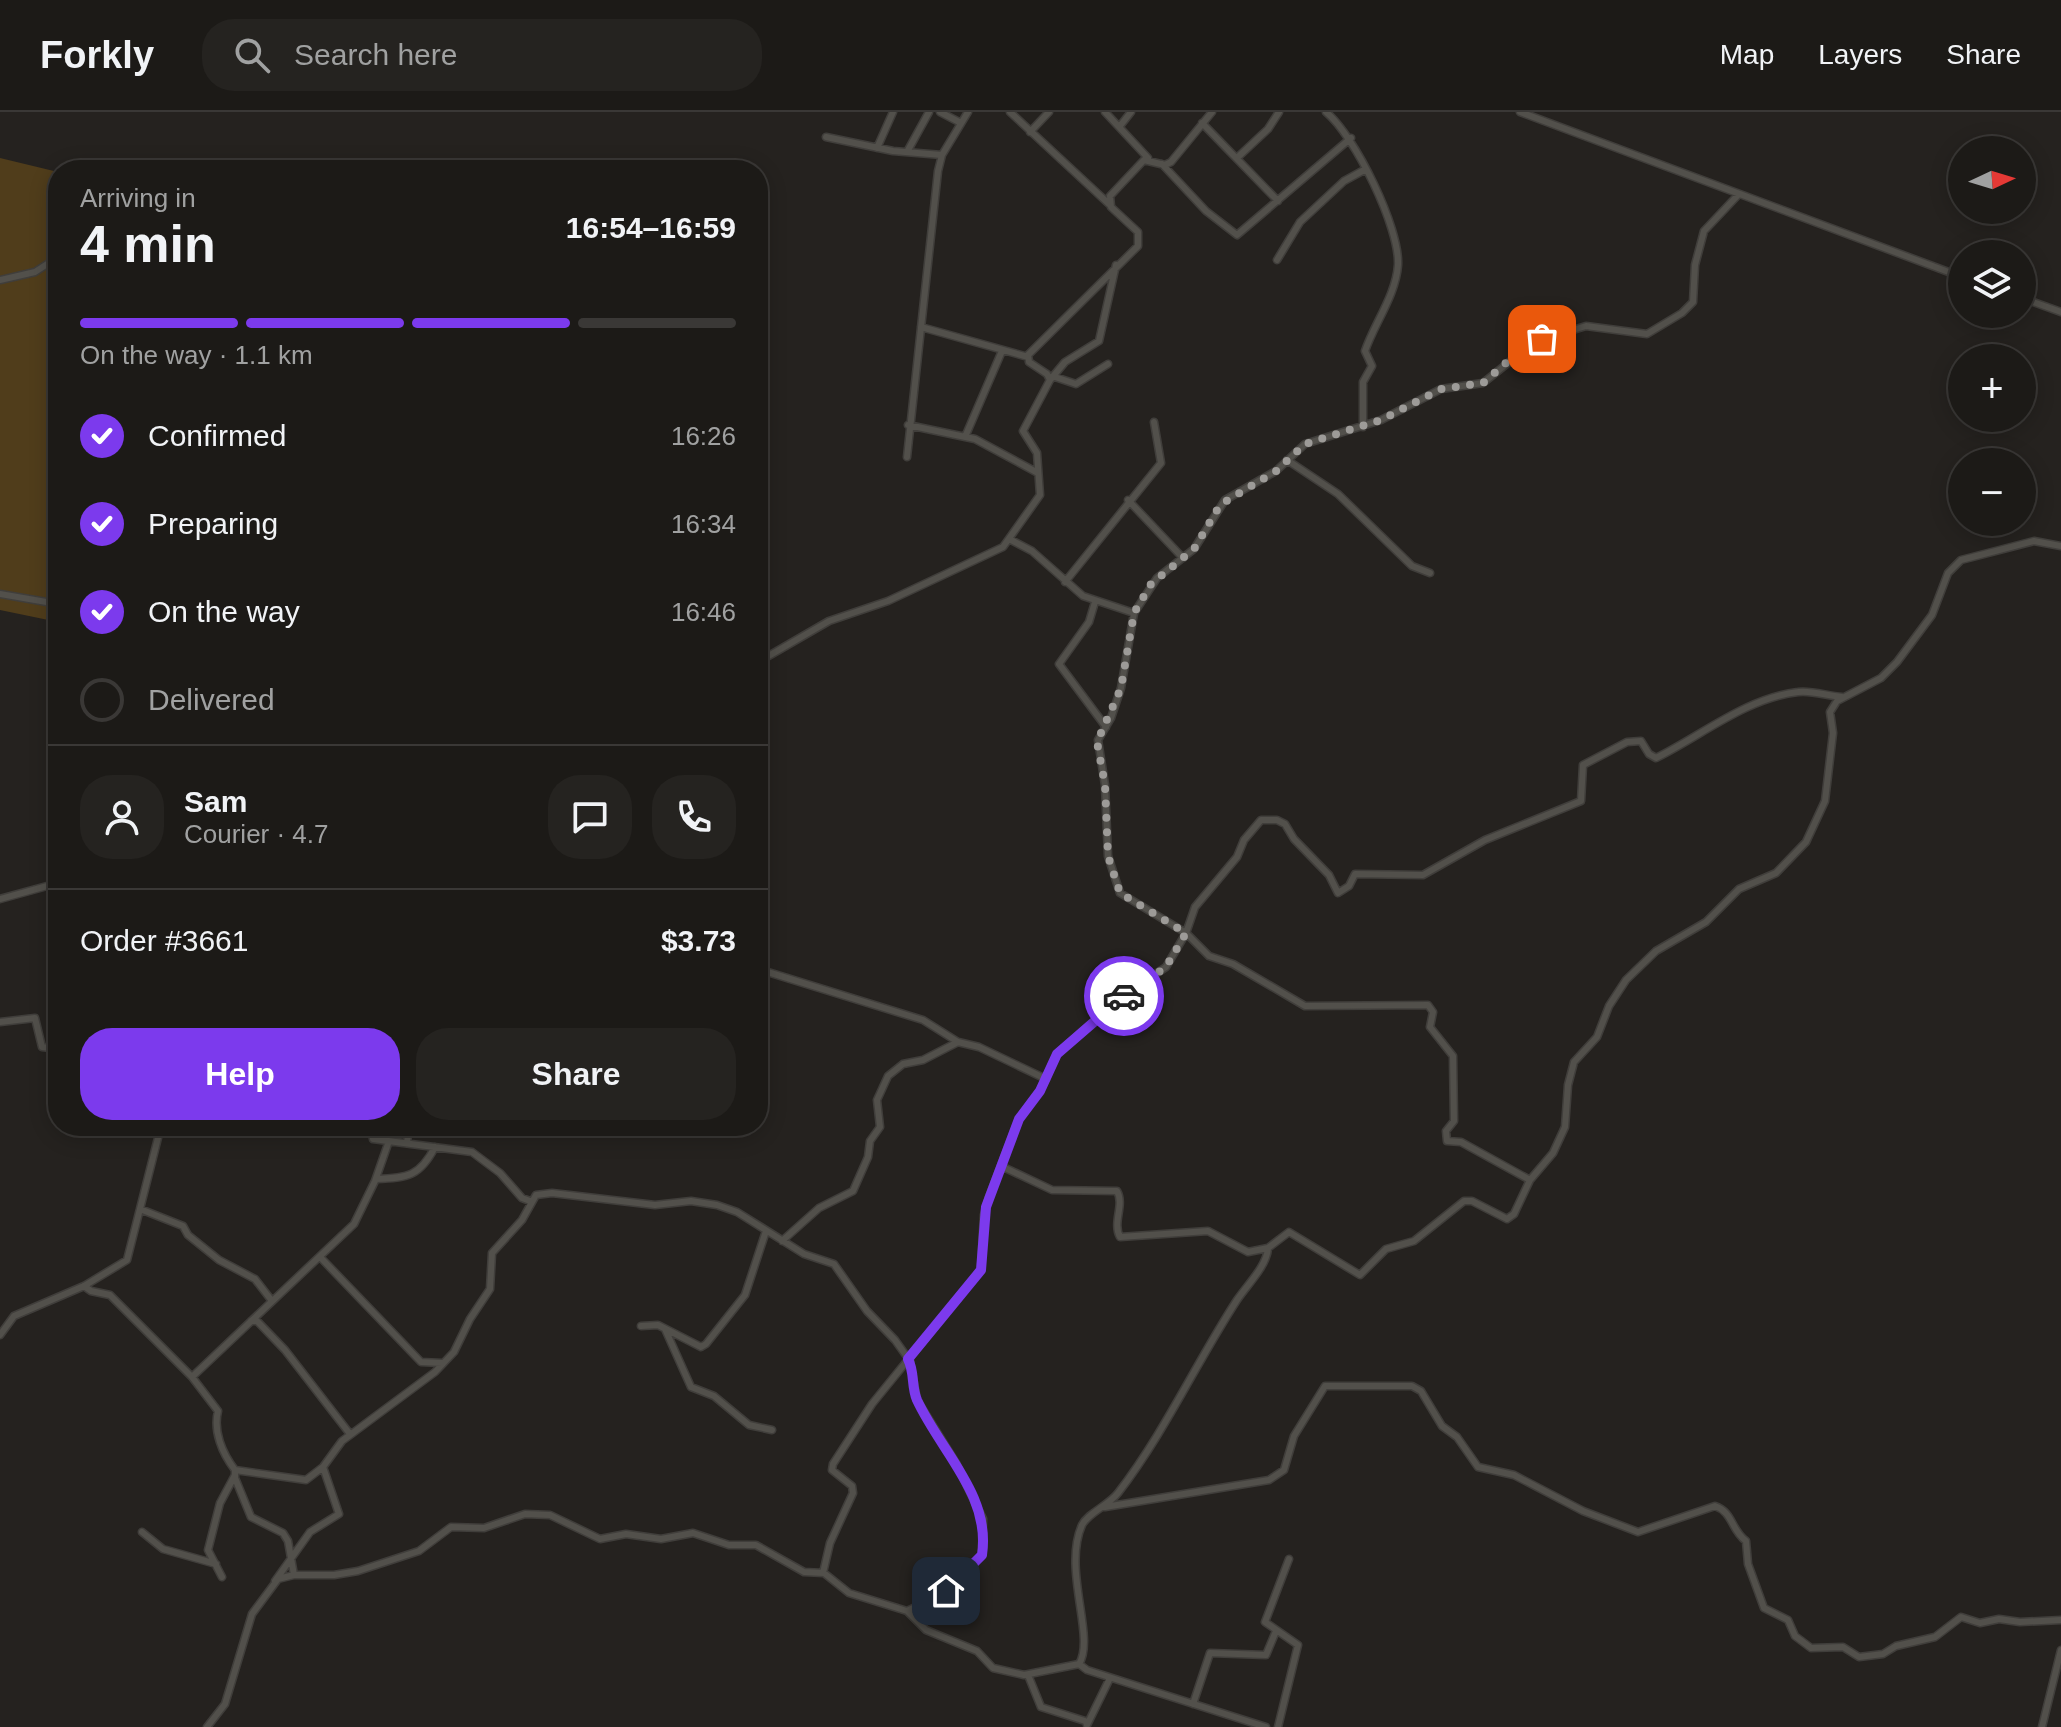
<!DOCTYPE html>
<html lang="en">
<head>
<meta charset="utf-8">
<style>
  body { margin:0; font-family:Helvetica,sans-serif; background:#252320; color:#f1f3f6; height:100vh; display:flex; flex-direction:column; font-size:30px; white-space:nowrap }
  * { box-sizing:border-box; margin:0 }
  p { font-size:26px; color:#a0a1a1 }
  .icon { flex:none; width:44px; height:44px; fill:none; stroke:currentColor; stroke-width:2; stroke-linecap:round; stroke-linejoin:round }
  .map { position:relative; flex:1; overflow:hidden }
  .sheet { position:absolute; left:48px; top:48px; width:720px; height:976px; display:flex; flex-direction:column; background:#1c1a17; border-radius:32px; box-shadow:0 4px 20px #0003,0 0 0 2px #3a3836 }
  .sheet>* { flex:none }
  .needle { width:52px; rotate:86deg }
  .buttons { position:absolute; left:1948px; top:24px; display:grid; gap:16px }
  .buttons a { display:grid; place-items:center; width:88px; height:88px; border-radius:50%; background:#1c1a17; box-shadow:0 4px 20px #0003,0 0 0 2px #3a3836; font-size:40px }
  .pin { position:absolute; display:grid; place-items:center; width:68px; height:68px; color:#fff; margin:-34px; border-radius:16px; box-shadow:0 4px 12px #0006 }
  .courier { position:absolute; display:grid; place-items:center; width:80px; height:80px; margin:-40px; border:6px solid #7c3aed; border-radius:50%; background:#fff; color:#222; box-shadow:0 2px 10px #0007 }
  .overview em { font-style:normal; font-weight:600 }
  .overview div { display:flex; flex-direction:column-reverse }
  .overview { display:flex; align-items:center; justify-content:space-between; height:136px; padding:0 32px }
  h1 { font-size:52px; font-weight:600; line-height:60px }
  .bar { display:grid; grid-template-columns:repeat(4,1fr); gap:12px 8px; align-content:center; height:96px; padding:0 32px }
  .bar i { height:10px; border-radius:6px; background:#3a3836 }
  .bar .current { background:#7c3aed }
  .bar p { grid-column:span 4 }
  .line { display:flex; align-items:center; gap:20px; padding:0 32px; border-top:2px solid #3a3836 }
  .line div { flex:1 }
  .round { display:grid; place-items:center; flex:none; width:84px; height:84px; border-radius:32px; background:#252320 }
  ol { padding:0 32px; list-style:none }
  li { display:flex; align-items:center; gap:24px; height:88px }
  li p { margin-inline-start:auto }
  li .icon { padding:8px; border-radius:50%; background:#7c3aed; color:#fff; stroke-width:4 }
  li:last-child { color:#a0a1a1 }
  li i { width:44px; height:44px; border:4px solid #3a3836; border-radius:50% }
  .primary-button { display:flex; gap:16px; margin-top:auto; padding:16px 32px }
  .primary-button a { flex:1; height:92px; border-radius:32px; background:#7c3aed; color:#fff; font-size:32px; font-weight:600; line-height:92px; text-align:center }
  .primary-button a+a { background:#252320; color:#f1f3f6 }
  header { display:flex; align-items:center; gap:48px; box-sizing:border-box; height:112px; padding:0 40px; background:#1c1a17; border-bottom:2px solid #3a3836 }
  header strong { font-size:38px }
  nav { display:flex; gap:44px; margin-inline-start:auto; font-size:28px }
  .search { width:560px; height:72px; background:#252320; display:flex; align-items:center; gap:20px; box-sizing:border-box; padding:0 28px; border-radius:32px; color:#a0a1a1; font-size:30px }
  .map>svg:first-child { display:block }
  .green { fill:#503d1b }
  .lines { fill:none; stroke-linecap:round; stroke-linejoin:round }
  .minor-casing { stroke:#403e3b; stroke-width:9 }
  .minor { stroke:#52504b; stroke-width:6 }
  .done { stroke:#9d9b98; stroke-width:8; stroke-dasharray:0 14.4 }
  .route { stroke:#7c3aed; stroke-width:10 }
</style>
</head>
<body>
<header>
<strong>Forkly</strong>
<div class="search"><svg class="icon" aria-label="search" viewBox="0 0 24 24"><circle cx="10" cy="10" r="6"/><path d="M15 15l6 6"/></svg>Search here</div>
<nav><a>Map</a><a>Layers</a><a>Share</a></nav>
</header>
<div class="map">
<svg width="2061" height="1615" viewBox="0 0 2061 1615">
  <rect width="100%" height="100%" fill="#25221f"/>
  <path class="green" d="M0,46L58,60V510L0,498Z"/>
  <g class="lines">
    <defs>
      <path id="minor" d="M940,0L961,11
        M1010,0L1109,92
        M1105,0L1148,46
        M1326,0C1355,24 1400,116 1398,153C1396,183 1374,212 1365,239L1372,254L1363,270V315
        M1520,0L1962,165
        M1202,11L1278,89
        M1120,14L1131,0
        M1030,20L1049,0
        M826,25L893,39L942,43
        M877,36L893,0
        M907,40L929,0
        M1238,45L1268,17L1279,0
        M1162,52L1206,99L1237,123L1351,26
        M1277,148L1300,110L1344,69L1366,57
        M0,168L35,160L58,145
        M2022,186L2061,200
        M921,215L1028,245
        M1055,265L1076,272L1108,252
        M1050,268L1065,250L1099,229L1116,153
        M908,313L975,327L1038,361
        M965,325L1002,239
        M907,345L938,59L942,43L968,0
        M1287,348L1338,382L1412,454L1430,461
        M1128,388L1183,446
        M1011,428L1032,439L1083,484L1134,501
        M1065,470L1161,351L1154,310
        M0,482L58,492
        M1095,490L1089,510L1059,552L1106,615
        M758,550L829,509L888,489L1003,435L1040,383L1037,341L1023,319L1050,268L1047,262L1029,250L1028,243L1138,134V120L1111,95L1110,84L1144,48L1165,53L1171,50L1212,0
        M0,787L58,771
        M758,857L923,908L958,930L979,935L1046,967
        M0,910L35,906L42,935L58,937
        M371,1014L373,1027L472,1040L500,1061L522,1086L530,1089
        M407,1031L409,1014
        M1001,1054L1052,1078L1117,1079C1125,1093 1112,1110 1120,1125L1208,1119L1248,1140L1268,1136L1289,1120L1360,1163L1386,1137L1414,1129L1464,1089H1472L1507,1107L1514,1102L1530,1068L1553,1041L1565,1015L1568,973L1574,950L1597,925L1609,894L1626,868L1656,839L1706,810L1739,777L1776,761L1806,730L1825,689L1833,621L1830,600L1837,589L1881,566L1897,550L1932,503L1948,461L1961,448L2034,429L2061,434
        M376,1067C408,1066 420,1064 435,1035
        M1530,1068L1461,1030L1447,1029L1446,1019L1454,1009L1453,944L1430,915L1433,900L1428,893L1305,894L1233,852L1209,844L1186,821L1120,781L1108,744L1105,673L1098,628L1111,606L1121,576L1134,501L1157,466L1194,437L1225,388L1276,359L1305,332L1381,308L1441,277L1483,271L1534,230L1586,214L1647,222L1682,201L1693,190L1695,153L1704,119L1738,83
        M140,1097L183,1114L188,1123L219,1148L255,1167L272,1189
        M782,1129L819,1096L853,1079L868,1045L870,1029L880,1015L877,988L888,964L903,952L923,948L958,930
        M321,1146L421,1250L442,1251
        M84,1174L91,1179L110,1183L192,1265L218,1299C213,1319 222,1341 235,1358L306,1368L323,1355L342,1329L435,1260L454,1240L470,1207L490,1177L492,1141L522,1108L536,1083L552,1081L655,1093L691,1089L717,1093L737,1100L804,1142L834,1152L867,1199L895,1228L910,1249L917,1288L956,1351L983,1407L982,1443L942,1482L907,1499
        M251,1209H257L285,1238L350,1322
        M641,1214L658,1213L701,1235L706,1232L745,1183L766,1119
        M665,1217L691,1275L714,1284L749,1313L772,1318
        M0,1223L14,1204L84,1174L127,1148L161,1014
        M192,1265L354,1112L375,1069L389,1029
        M235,1358V1366L251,1405L283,1421L288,1429L294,1463
        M1105,1395L1269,1368L1284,1358L1294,1324L1325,1274H1412L1421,1279L1442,1314L1457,1325L1478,1355L1514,1363L1583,1399L1638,1420L1715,1394C1733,1400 1731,1418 1746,1429L1748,1452L1764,1496L1788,1508L1795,1524L1811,1536L1843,1535L1859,1545L1883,1542L1896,1534L1935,1525L1961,1505L1980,1511L1999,1507L2020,1510L2061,1508
        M142,1420L163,1437L216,1452
        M823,1461L830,1431L853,1381L852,1374L832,1358L833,1352L872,1292L981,1158L984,1103L989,1085L1019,1007L1040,979L1057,942L1120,886L1166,855L1186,821L1195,795L1237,745L1244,728L1261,708H1277L1285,712L1294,727L1329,763L1338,781L1349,774L1355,762L1423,763L1485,728L1581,689L1583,653L1627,630L1641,629L1649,642L1656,646C1701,624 1746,586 1798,580C1812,578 1827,584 1842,585
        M222,1465L208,1438L220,1391L235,1363
        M275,1469L310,1420L339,1402L323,1355
        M1079,1552C1096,1525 1062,1458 1082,1413C1088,1401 1109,1393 1118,1381C1165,1320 1196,1251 1237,1188C1247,1173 1267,1154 1268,1136
        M1028,1563L1041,1595L1085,1609L1087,1612
        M1193,1592L1210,1541L1266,1543L1276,1519
        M1087,1613L1110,1566
        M207,1615L225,1592L252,1502L278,1467L294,1463H334L358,1459L419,1439L451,1415L484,1416L525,1402L550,1403L600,1427L626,1422L661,1427L693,1421L729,1433H756L804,1460L824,1461L849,1481L907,1499L926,1518L977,1539L993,1556L1024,1563L1079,1552L1087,1558L1266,1615
        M1278,1615L1298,1533L1265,1510L1289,1447
        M2042,1615L2061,1538"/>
    </defs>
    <use href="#minor" class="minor-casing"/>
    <use href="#minor" class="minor"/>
  </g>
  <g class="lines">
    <path class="done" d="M1124,884L1166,855L1186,821L1120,781L1108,744L1105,673L1097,630L1121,576L1134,501L1151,472L1194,437L1220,393L1276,359L1305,332L1381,308L1441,277L1483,271L1525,234L1542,227"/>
    <path class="route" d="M946,1479L982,1443C991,1383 941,1340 917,1288C911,1274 915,1261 908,1247L981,1158L986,1095L1019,1007L1040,979L1057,942L1124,884"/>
  </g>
</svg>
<div class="buttons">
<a><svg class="needle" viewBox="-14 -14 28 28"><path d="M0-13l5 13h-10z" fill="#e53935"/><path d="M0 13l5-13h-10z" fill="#a0a1a1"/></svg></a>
<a><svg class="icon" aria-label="layers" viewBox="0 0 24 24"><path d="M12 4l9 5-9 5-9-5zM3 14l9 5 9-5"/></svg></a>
<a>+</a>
<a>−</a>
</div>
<div class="pin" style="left:1542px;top:227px;background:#ea580c"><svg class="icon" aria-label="bag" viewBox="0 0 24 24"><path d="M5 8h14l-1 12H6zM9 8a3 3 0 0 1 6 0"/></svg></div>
<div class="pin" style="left:946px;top:1479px;background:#1f2937"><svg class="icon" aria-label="home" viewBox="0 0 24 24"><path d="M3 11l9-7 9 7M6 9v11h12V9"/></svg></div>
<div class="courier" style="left:1124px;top:884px"><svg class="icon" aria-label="car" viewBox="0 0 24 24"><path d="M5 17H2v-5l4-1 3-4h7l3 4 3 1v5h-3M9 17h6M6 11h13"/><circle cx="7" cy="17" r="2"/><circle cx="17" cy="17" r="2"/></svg></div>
<section class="sheet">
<div class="overview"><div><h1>4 min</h1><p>Arriving in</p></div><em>16:54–16:59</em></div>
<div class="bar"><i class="current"></i><i class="current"></i><i class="current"></i><i></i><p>On the way · 1.1 km</p></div>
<ol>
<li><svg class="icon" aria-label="check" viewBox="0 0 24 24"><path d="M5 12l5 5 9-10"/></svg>Confirmed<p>16:26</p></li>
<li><svg class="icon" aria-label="check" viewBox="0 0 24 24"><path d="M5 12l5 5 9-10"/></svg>Preparing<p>16:34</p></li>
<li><svg class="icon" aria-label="check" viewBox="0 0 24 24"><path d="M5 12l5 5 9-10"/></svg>On the way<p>16:46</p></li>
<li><i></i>Delivered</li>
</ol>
<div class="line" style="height:144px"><a class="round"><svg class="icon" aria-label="person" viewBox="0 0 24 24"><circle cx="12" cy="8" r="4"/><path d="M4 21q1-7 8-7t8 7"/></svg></a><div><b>Sam</b><p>Courier · 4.7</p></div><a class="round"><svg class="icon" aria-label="chat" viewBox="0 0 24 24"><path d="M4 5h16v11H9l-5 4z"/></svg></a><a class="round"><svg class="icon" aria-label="phone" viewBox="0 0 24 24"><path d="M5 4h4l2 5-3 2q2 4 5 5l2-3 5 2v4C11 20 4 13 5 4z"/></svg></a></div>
<div class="line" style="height:104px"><div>Order #3661</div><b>$3.73</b></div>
<div class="primary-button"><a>Help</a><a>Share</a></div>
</section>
</div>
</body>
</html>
